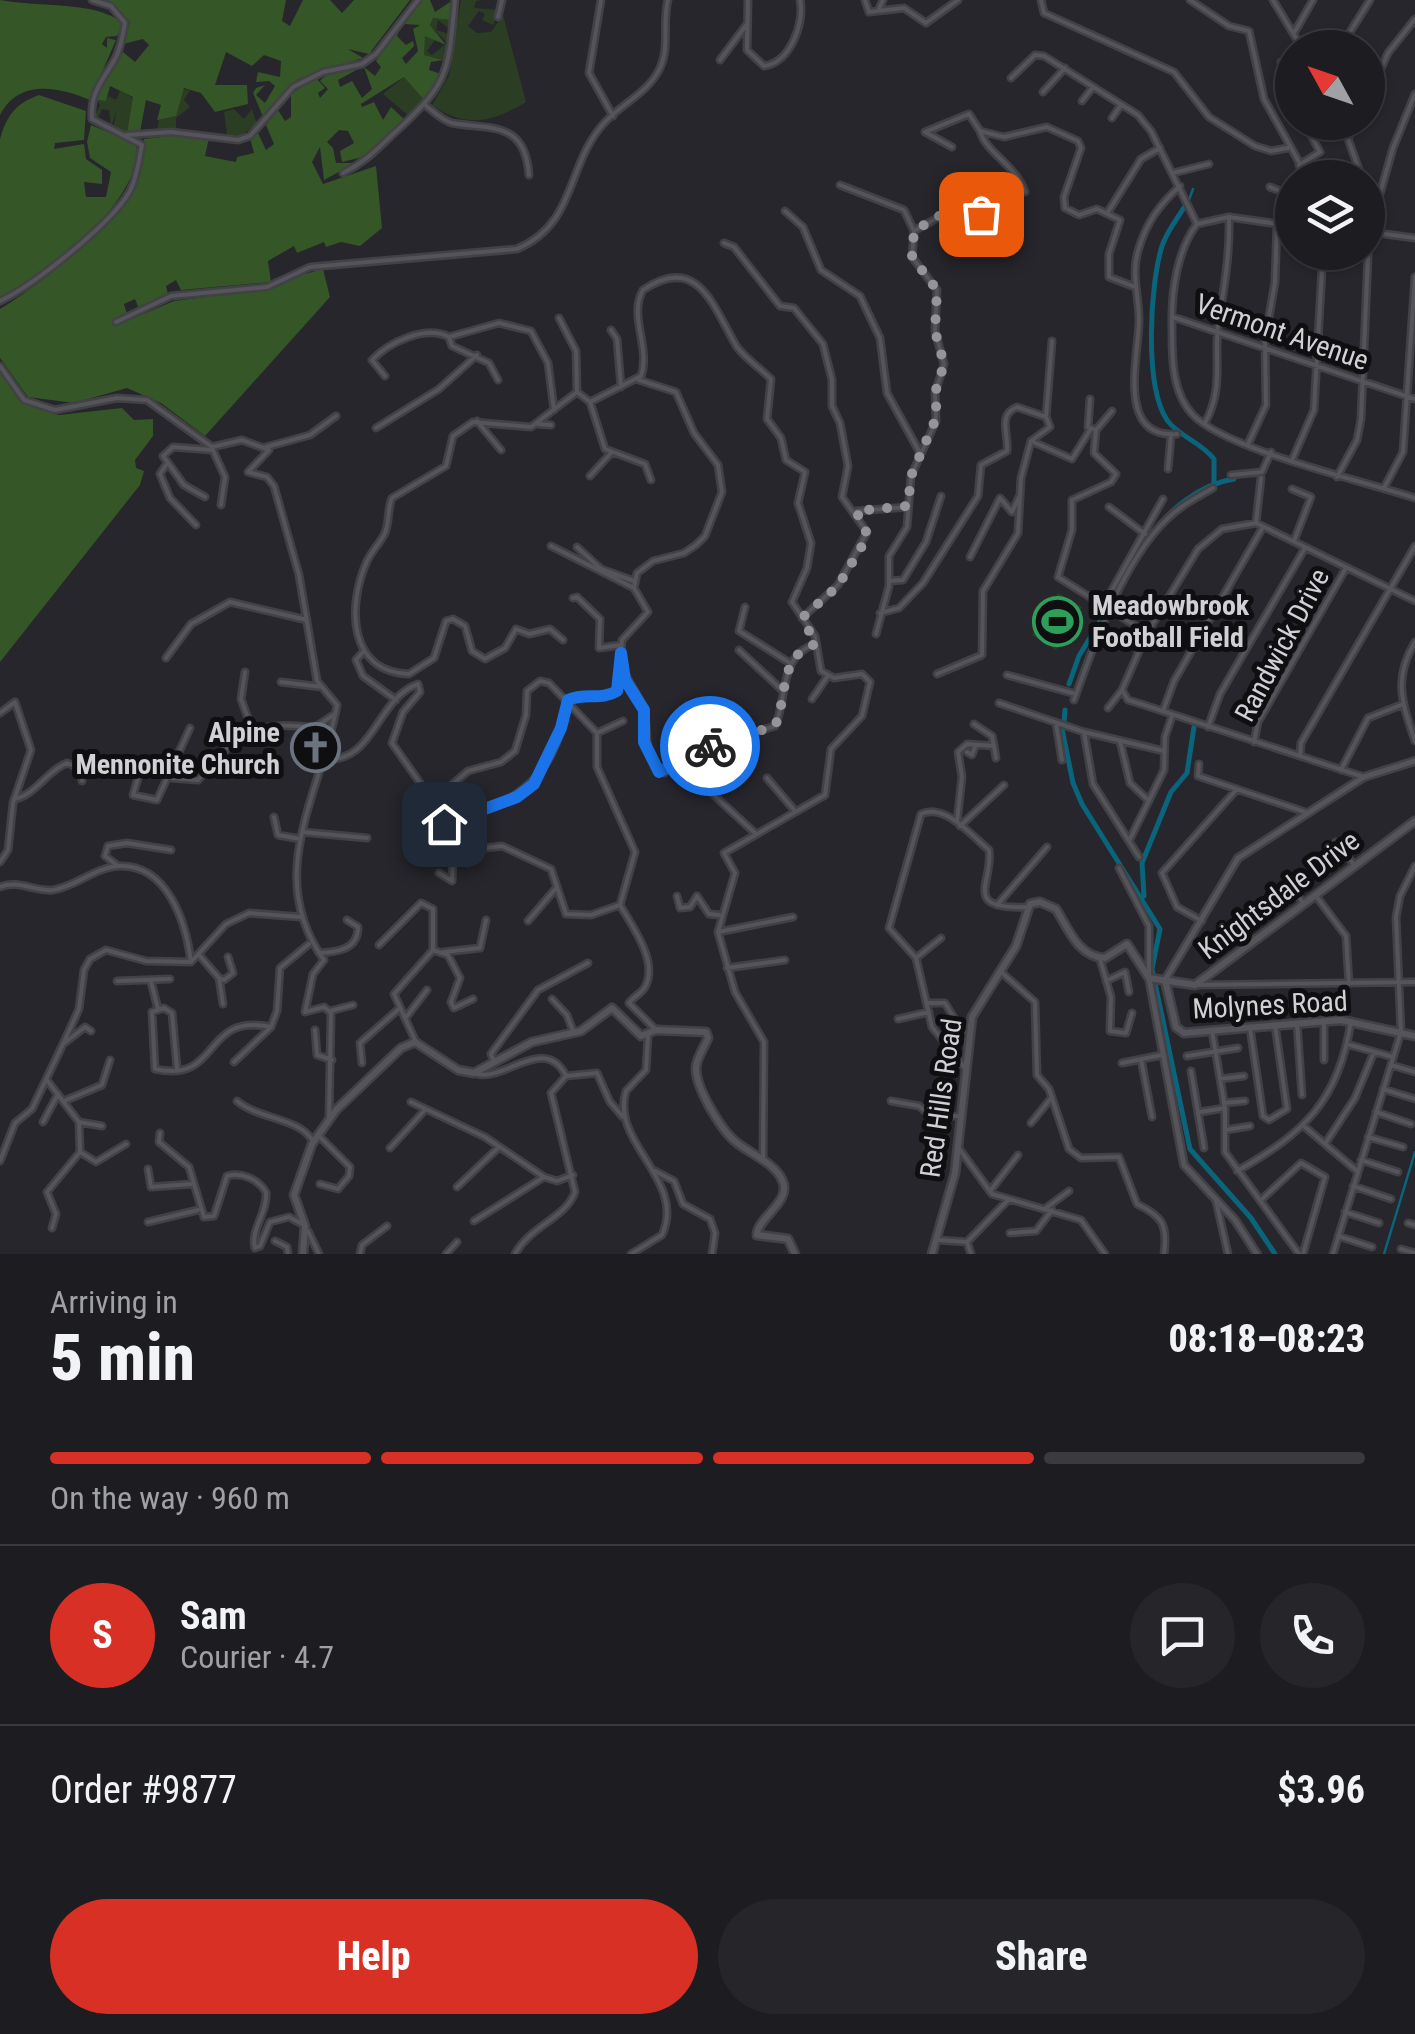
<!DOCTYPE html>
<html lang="en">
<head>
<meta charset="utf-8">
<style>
  body { margin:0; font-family:"Roboto Condensed",sans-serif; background:#25252a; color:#f1f3f6; height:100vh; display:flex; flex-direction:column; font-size:38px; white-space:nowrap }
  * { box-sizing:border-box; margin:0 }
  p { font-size:32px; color:#a0a1a5 }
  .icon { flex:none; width:55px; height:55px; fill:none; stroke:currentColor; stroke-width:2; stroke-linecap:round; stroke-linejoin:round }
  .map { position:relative; height:1254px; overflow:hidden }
  .details { display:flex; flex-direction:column; background:#1c1c21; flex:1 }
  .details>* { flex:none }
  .needle { width:65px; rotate:310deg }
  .tools { position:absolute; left:1275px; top:30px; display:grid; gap:20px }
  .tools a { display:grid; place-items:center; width:110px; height:110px; border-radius:50%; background:#1c1c21; box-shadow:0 2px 8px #0004,0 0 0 2px #3a3a3f; font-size:50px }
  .pin { position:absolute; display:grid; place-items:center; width:85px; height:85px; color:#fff; margin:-42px; border-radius:20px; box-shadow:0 5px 15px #0006 }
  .courier { position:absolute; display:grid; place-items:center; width:100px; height:100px; margin:-50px; border:8px solid #1a73e8; border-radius:50%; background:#fff; color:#222; box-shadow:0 2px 12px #0007 }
  .summary em { font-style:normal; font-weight:800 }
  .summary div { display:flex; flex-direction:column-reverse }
  .summary { display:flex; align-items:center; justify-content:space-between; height:170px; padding:0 50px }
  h1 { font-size:65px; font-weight:800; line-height:75px }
  .bar { display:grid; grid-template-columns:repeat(4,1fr); gap:15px 10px; align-content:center; height:120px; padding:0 50px }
  .bar i { height:12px; border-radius:8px; background:#3a3a3f }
  .bar .active { background:#d93025 }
  .bar p { grid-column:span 4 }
  .line { display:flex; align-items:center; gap:25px; padding:0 50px; border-top:2px solid #3a3a3f }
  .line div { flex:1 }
  .round { display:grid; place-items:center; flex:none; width:105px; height:105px; border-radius:52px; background:#25252a }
  .action { display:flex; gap:20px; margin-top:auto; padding:20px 50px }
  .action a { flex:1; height:115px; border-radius:60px; background:#d93025; color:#fff; font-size:40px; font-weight:800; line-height:115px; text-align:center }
  .action a+a { background:#25252a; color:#f1f3f6 }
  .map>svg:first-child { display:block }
  .green { fill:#2b3e23 }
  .forest { fill:#355626 }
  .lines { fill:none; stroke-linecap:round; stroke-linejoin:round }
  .stream { stroke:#0a657c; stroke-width:2.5 }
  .canal { stroke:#0a657c; stroke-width:5 }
  .minor-casing { stroke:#414146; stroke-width:9 }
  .tertiary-casing { stroke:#414146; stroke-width:10 }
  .secondary-casing { stroke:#414146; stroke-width:11 }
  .minor { stroke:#54545a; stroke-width:4 }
  .tertiary { stroke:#54545a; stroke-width:5 }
  .secondary { stroke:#54545a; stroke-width:6 }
  .done { stroke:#95949a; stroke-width:10; stroke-dasharray:0 18 }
  .route { stroke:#1a73e8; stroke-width:12 }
  .labels { text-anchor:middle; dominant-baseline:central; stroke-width:10; stroke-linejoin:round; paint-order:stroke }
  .street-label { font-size:28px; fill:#d1d0d5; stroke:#0f0f12 }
  .poi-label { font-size:28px; font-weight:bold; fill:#d1d0d5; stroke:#0f0f12; text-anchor:start }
</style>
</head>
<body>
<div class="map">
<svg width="1415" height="1254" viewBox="0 0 1415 1254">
  <rect width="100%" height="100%" fill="#26262c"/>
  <path class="green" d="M461,0H483L476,1L474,8L499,10L493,25L482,20L485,14L479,11L468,26L477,33L491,32L503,15L526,102C492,122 466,129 432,105L449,76Z
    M433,18L451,20V30L438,20L436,30L450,34L443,60L423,55L425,35L435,40L427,51L432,55L447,43L430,25Z
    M405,76L425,101L410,117L383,94Z
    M183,89L190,90L184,100L190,107L176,118V130H157L159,119L175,116Z
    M120,91L133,98L127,133L113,129L117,109L111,127L109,110L102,109L98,118L108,126L95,116L100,105L97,100L106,101L108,96L116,100Z
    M234,109L244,119L252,109L257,124L241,135H227L224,112Z
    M1058,593L1082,607L1056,650L1032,635Z"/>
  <path class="forest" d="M0,0C42,8 91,0 124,23L117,36L106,37L102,44L107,48V38L116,40L90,100C64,89 20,76 0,115Z
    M104,0H286L282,21L290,26L303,0H330L342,13L354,0H410L369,54L348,49L363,58L298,79L264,119L253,93L256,88L265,85L256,95L265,103L275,86L269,81L256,82L258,72L280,77L281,61L264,55L252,66L226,52L215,85H247L248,104L215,112L201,93L184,88L176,116L157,120L161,105L146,100L140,132L127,133L133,97L110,86L106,101L97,100L103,79L123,52L135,62L149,45L143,39L123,44L130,22Z
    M422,0H430L435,12L453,0L451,20L433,18L430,25L446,45L425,36L424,55L443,60L431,62L429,70L441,74L425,101L404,77L361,104L359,99L362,107L374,102L383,120L391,107L405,120L367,156L342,162L340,151L354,143L348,131L339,130L327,142L333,148L336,163H355L324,180L320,147L312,162L323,184L376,166L382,228L360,246L341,242L326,247L324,242L297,253L294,246L268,261L271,282L181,290L176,280L166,286L168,294L139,309L135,299L124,304L127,314L114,321L117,325L174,301L236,293L323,269L330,297L205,436L161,403L127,388L74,403L28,397L0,358V309C34,289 121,222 134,186C140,172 141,154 144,139L179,135L209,138L205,156L236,162L237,157L254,153L250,138L258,133L266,150L274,144L266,125L278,110L285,121L291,117V94L316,78L325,88L318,93L320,98L328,89L320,81C329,70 346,70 360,68L338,80L340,87L352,81L362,98L372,89L364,67L375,76L381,67L376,61L403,20L397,36L406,45L413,41L414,46L402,58L406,64L418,51L413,29L420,25L404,24L408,10Z
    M39,95L86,111L84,140L55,143L54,149L84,144L86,159L102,170V184L84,182L86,197H106L111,172L90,158L87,142L91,125L136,144C147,196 43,281 0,299V139C7,115 15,104 39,95Z
    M0,373L20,401L59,415L122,408L134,420L153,419V436L135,460L136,468L144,471L140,485L0,662Z"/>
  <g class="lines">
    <path class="stream" d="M1189,200L1193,189
      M1384,1254L1415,1152"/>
    <path class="canal" d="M1185,206C1177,219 1167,231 1162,246C1150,285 1144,385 1167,420C1178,436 1201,442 1214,459V482
      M1148,538C1169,510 1200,484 1234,479
      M1069,684L1079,656L1105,613
      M1064,722L1065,710
      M1062,729L1073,783L1082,804L1160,929L1152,969L1190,1149L1251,1218L1275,1254
      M1144,896L1142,863L1171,792L1187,773L1194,727"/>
    <defs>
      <path id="minor" d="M601,0L589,73L613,116
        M748,0L747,50L764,66C790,63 805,23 800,0
        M865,0L869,12L904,8L926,23L958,0
        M1041,0L1044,13L1174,72L1209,117L1255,146L1271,151L1288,148
        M1190,0L1229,26L1249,31L1264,99L1299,162L1302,178
        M1273,0L1302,48
        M878,11L883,0
        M498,17L502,0
        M1294,33L1313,0
        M1340,48L1370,0
        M720,60L747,24
        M1281,62L1292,95
        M1011,78L1035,55L1044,56L1138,115L1151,131L1197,224
        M1043,92L1065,68
        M1368,98L1388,53L1415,19
        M1082,101L1093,87
        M425,105C433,111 443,121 452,123C490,130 525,120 529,175
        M1112,118L1121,105
        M1342,122L1362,178
        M980,131C986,153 1016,165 1025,192
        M127,135L171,132L238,140L250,136L293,87L323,72L362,64L376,54L418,0
        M1350,135L1356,122
        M952,147L925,132L969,114L980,131L1004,137L1047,127L1078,141L1081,148L1064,197L1065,208L1079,215L1097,209L1120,220L1109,254V277L1135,287
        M1299,165L1320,152L1304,122
        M343,173C365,162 375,151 392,135C449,83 448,75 455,0
        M1173,173L1209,164
        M840,185L904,210L914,231L912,257L937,290L935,331L944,364L935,393L936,421L911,476L907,527L889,556V586L876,634
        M1270,187L1292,196
        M1368,191L1375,207
        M785,211L803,227L821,270L860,296L880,338L887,393L920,453
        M1108,212L1141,159L1160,148
        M1197,224C1177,250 1171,293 1172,327C1172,355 1171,392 1193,415C1227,450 1364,481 1415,498
        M1197,224L1229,217L1292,226
        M914,231L971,199L978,206L995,248
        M1370,232L1415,238
        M724,243L734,247L780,306L794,308L823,344L832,380V406L840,423L848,466L842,497L867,532L838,585L802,618
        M0,301C34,285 112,223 130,191C137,178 139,159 142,145L92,119C90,90 104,80 116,57C121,47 123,34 125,23L111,6L92,0
        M1173,317L1415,399
        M559,318L576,351L577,392
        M116,322L171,296L267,287L310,267L517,249C578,223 565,164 606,121C623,103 649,92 660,68C670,47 662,22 668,0
        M611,330L617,339L621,387
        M1052,341L1046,417L1050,427L1031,441L1072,459L1090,430
        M0,366L24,400L55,410L117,398L147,400L212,447L242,440L269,450L248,472L267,477L274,486L299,575L317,681L337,705C321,794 263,875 324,960L313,974L305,1012L324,1007L331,1013L329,1119
        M385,376L372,360C389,342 426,325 449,337
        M498,380L489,363L452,346L449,337L499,323L531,331L548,363L554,410
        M1090,399L1088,427L1096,430L1094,453L1116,474L1111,482L1072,500V530L1058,577L1147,633
        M590,402L641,376C651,348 628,315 643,290C699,252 714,309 737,347C746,359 760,368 771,379L767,419L781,438L786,460L805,472L798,503L811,543L807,568L792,602L815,636L821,671L834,678L862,674L870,682L862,716L831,749L825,795L724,853L735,873L718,932L735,992L764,1042L763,1157
        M477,421L501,450
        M1205,423C1224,388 1214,360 1218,325C1224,288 1230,256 1229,217
        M538,424L551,425
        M376,428L439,389L477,355
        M1097,429L1112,411
        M1177,434C1115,439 1139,355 1139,320C1139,296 1131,274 1138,251C1146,223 1159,205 1180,186
        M1248,444L1266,405L1265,340L1275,282L1277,223
        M266,447L310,435L336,416
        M212,448L225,477L221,505
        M1293,458L1314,410L1323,252
        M166,465L160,474L170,498L196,525
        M1168,469L1171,435
        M1231,475L1262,472L1271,452
        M590,476L612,452
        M1337,477L1357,440L1361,419L1369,232L1393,148L1415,94
        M1384,488L1403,452L1415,277
        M1292,489L1311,497L1294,541
        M205,497L184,485L163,456L173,447L212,450
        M1109,507L1145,534
        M856,511L908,507
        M1256,523L1261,478
        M551,546L634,588
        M577,547L601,569L634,581
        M970,557L1000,498L1012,512L1020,495
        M889,581L903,580L926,542L941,496
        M573,598L577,597L600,619L599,648L621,645
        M1103,606L1163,499
        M745,607L739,631L790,663
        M880,613L899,608L923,583L978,496L981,465L1007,451C1009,434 997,415 1017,407L1046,417
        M563,640L550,629L529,634L516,629L505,648L485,659L472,651L465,626L453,619L446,621L434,658L409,674C348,672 347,606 367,561C372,551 379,544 384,535C390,524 387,509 392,498L446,466L453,436L473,422L531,427L577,392L590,402L605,449L645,464L651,480
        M1415,642C1393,678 1402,703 1415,741
        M739,650L783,691
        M362,653L356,660L363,676L396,700
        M622,657C623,680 636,688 643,708C651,730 639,758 664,773L695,751L775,726C788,698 778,655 816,644
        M166,658L191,624L230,602L307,620
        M245,672L241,699L252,729
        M937,674L982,655L983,591L1018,533L1021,478L1031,441
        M1007,675L1076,694
        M281,682L322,687
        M1122,690L1128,700L1141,704L1364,777
        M812,699L827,677
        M1074,700C1094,644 1123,561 1167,519C1180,506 1197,497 1213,488
        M999,703L1084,732L1164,751
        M1108,708L1122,690L1147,633L1198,549L1222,529L1256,523L1415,601
        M1163,711L1174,681L1263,527
        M0,713L15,702L31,750L13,803L8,850L0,862
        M1056,723L1062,760
        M974,724L992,736L994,746
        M1208,727L1220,694L1305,548
        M1084,732L1093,784L1139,857
        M597,733L623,721
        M1120,741L1130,783L1149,801
        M1254,742L1258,722L1346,568
        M967,752L972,755L975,747
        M1300,756L1301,743L1415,546
        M321,759C375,766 375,699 418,684L420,692L403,712L392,743L425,790L440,795L468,771L501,762L515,751L526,715L527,691L540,681L549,683L597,733V767L635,852L620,905C632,926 659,962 645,987C641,994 634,996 629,1003L654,1028
        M679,763L756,834
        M1199,764L1198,776L1308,813
        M1341,770L1368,718L1401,705
        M138,778L133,795L157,800L190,728
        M171,778L198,780C238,735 250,719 314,728L335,714
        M767,778L795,811
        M14,799C35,796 46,771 67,763L82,769V781
        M274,817L278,835L300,839
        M957,822L962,777L958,752L967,744L994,746L996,758
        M433,826C511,807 554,785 568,700C585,692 601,701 617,691L622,640L648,612L634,588L637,573L653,561L684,553L696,545L705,536L722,492L718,465L694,433L676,392L639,380
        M960,826L1004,785
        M302,832L367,838
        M1129,841L1164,770L1165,737L1172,716
        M1336,842L1355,866
        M118,866L105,856L108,846L127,843L171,850
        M1119,868L1149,926V978
        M439,873L452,881L453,857L467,863L476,849L502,846L551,869L566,914L591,915L620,905
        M1286,878L1303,903
        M0,887C18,879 35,892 53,890C75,887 96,867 119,866C168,864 186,923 191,962L226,924L249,913L301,917
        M677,896L680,908L690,907L697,896L709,914L719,915
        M1316,896L1346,936L1349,984
        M997,905L1047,847
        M528,921L557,887
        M1202,921L1177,907L1162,873L1237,789
        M718,932L793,917
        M379,945L421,903L433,909V950L394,994L415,1040
        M433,950L448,955L460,978L451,1002L454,1008L473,999
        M444,952L480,948L486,920
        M319,953C337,952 358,950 358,927L347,920
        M200,956L219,978L223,1004
        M916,958L941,938
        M1100,959L1111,997L1110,1031L1126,1033L1132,1013
        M727,968L785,960
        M1000,971L1035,1002L1037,1075L1049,1089L1069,1149L1081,1158L1119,1157L1137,1204C1162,1216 1168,1224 1164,1254
        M219,978L224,980L233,973L228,957
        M117,981L170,979
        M1106,981L1125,972L1129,992
        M151,982L158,1009
        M1195,985L1415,982
        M552,999L567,1015L573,1031
        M927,1003H945L962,1031
        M330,1011L353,1005
        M407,1016L427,990
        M898,1019L929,1012
        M1297,1023L1302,1095
        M1250,1028L1263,1116L1269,1120L1287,1109L1275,1025
        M315,1030L317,1055L332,1060
        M1212,1031L1225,1108V1152L1299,1254
        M63,1044L85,1027L91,1031
        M1350,1045L1393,1057
        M1187,1056L1238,1048
        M1141,1059L1152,1117
        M1324,1060V1021
        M234,1062L271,1027
        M494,1062L491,1054L538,990L588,963
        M362,1063L360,1043L400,1008
        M1122,1063L1162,1055
        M1391,1065L1415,1072
        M177,1068L172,1013L164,1008L152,1012L155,1069C222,1084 201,1012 271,1027L277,1011L280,968L309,944
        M965,1068L932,1027L916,958L889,928L921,814C945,803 971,835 989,850C994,882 960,910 1028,907
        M1191,1071L1204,1148
        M477,1074C506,1081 545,1034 566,1076
        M566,1076L597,1073L610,1102L623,1117
        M46,1079L79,1122L80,1152L47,1192L56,1214L52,1228
        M1220,1079L1244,1076
        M1383,1089L1415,1099
        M64,1101L102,1085L110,1060
        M237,1101C260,1120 298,1117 313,1141
        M891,1101L919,1106L932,1117L959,1116
        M411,1102L485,1137L544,1177L557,1181L573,1175
        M1224,1103L1245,1101
        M1200,1112L1225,1108
        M1376,1112L1411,1124
        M43,1122L58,1094
        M79,1122L102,1126
        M1031,1123L1052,1097
        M1305,1127L1357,1171
        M1226,1130L1250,1126
        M160,1133L159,1142L189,1167L204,1217L214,1216L227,1176C242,1172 258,1179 266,1192C268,1212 250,1230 255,1248L260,1246L270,1222L289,1217L302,1224
        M318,1135L350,1167L349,1176L338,1189L320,1184
        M1368,1137L1403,1147
        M1325,1144L1355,1098L1374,1052
        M390,1148L424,1111
        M960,1150L992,1194L1081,1220L1105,1254
        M80,1152L96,1162L126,1144
        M1361,1160L1398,1172
        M0,1161L15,1123L32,1109L63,1044L79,1009L84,970L90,959L106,950L146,961L191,962
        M148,1169L151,1187L192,1184
        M655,1171L674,1181L683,1204L710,1219L715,1233L712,1254
        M1237,1171C1304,1133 1339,1101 1351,1021
        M1353,1186L1391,1199
        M457,1187L498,1148
        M990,1191L1018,1155
        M1261,1200L1301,1163L1325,1177L1303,1254
        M1216,1201L1228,1254
        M1046,1208L1069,1191
        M1345,1212L1379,1223
        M474,1221L544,1177
        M148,1222L198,1210
        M1408,1223L1415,1225
        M308,1231L319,1254
        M1010,1233L1036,1231L1052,1210
        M1338,1236L1372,1247
        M938,1240L967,1242L1009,1199
        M275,1241L287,1247L288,1254
        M967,1242L971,1254
        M1401,1249L1415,1253
        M360,1254L362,1245L387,1226
        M446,1254L457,1242
        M515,1254C531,1225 566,1218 575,1192L551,1093L566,1076
        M631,1254L662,1235C687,1180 610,1143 626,1091L646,1070L648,1035
        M1333,1254L1401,1032L1396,917L1400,896L1415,866"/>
      <path id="tertiary" d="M1149,978L1184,1165L1235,1220L1257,1254
        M1165,980L1238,858L1364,777L1415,761"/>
      <path id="secondary" d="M1165,980L1176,1027L1184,1033L1341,1020L1415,1036
        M303,1254L305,1226L294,1195L312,1144L336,1110L401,1048L415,1042L458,1070L474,1073L532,1042L581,1031L612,1008L641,1036L656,1030L706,1032L708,1038C704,1048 697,1057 696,1067C695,1087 721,1130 736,1142C750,1154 776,1163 783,1182C791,1202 757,1218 757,1235L788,1239L795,1254
        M932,1254L955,1173L972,1017L1016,946L1030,904L1040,902L1056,909C1068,928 1078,957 1105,958L1127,944L1149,978L1195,985L1415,821"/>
    </defs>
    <use href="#minor" class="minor-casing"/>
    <use href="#tertiary" class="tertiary-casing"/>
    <use href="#secondary" class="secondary-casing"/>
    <use href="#minor" class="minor"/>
    <use href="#tertiary" class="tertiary"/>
    <use href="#secondary" class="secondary"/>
  </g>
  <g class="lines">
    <path class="done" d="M710,746L775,726C788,697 778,655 816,644L802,618L838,586L868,536L856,511L908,506L911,476L937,416L935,393L944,364L935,331L937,290L912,257L914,231L966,200L975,201L981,214"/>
    <path class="route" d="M444,824L517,797L534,784L561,728L568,700C585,692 601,701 617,691L621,653L625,680L644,710V742L659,772L710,746"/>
  </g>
  <defs>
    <symbol id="stadium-ring" viewBox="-11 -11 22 22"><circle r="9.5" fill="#0f0f12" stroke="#2e9e5b" stroke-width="1.5"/><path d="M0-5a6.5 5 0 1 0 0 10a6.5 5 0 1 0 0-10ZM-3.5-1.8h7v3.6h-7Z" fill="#2e9e5b"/></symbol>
    <symbol id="church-ring" viewBox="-11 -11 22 22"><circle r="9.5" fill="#0f0f12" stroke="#6b7280" stroke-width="1.5"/><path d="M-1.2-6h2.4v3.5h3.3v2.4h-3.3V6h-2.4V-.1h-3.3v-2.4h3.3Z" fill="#6b7280"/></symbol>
  </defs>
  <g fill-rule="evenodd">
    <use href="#stadium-ring" x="1030" y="594" width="55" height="55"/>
    <use href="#church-ring" x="288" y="720" width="55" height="55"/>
  </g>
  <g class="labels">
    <g class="street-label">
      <text transform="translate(1282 332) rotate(19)">Vermont Avenue</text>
      <text transform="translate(1282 645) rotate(-62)">Randwick Drive</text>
      <text transform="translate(1279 895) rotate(-37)">Knightsdale Drive</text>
      <text transform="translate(1270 1005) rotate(-3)">Molynes Road</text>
      <text transform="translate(941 1098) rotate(-82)">Red Hills Road</text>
    </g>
    <g class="poi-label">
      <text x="1092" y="605">Meadowbrook<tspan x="1092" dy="32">Football Field</tspan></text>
      <text x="280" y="732" text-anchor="end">Alpine<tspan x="280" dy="32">Mennonite Church</tspan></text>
    </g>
  </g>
</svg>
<div class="tools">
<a><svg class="needle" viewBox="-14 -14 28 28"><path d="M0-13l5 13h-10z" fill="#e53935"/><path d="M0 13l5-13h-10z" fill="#a0a1a5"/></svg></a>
<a><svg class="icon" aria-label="layers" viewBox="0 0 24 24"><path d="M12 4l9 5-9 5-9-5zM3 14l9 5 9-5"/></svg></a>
</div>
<div class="pin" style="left:981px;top:214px;background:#ea580c"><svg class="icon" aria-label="bag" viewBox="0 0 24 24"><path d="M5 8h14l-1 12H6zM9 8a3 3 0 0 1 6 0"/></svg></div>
<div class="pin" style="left:444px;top:824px;background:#1f2937"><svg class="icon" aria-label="home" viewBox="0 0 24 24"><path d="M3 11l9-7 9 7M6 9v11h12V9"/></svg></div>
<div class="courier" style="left:710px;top:746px"><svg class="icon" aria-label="bike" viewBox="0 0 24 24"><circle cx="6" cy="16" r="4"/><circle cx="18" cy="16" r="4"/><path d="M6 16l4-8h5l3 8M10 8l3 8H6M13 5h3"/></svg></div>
</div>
<section class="details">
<div class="summary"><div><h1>5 min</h1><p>Arriving in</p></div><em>08:18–08:23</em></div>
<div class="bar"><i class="active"></i><i class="active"></i><i class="active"></i><i></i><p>On the way · 960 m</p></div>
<div class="line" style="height:180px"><b class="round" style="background:#d93025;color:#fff">S</b><div><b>Sam</b><p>Courier · 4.7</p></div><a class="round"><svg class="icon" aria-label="chat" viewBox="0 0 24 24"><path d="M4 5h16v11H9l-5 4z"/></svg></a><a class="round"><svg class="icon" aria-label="phone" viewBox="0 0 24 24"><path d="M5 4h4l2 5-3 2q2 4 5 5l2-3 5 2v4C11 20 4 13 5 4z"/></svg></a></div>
<div class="line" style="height:130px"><div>Order #9877</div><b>$3.96</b></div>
<div class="action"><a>Help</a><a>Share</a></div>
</section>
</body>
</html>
